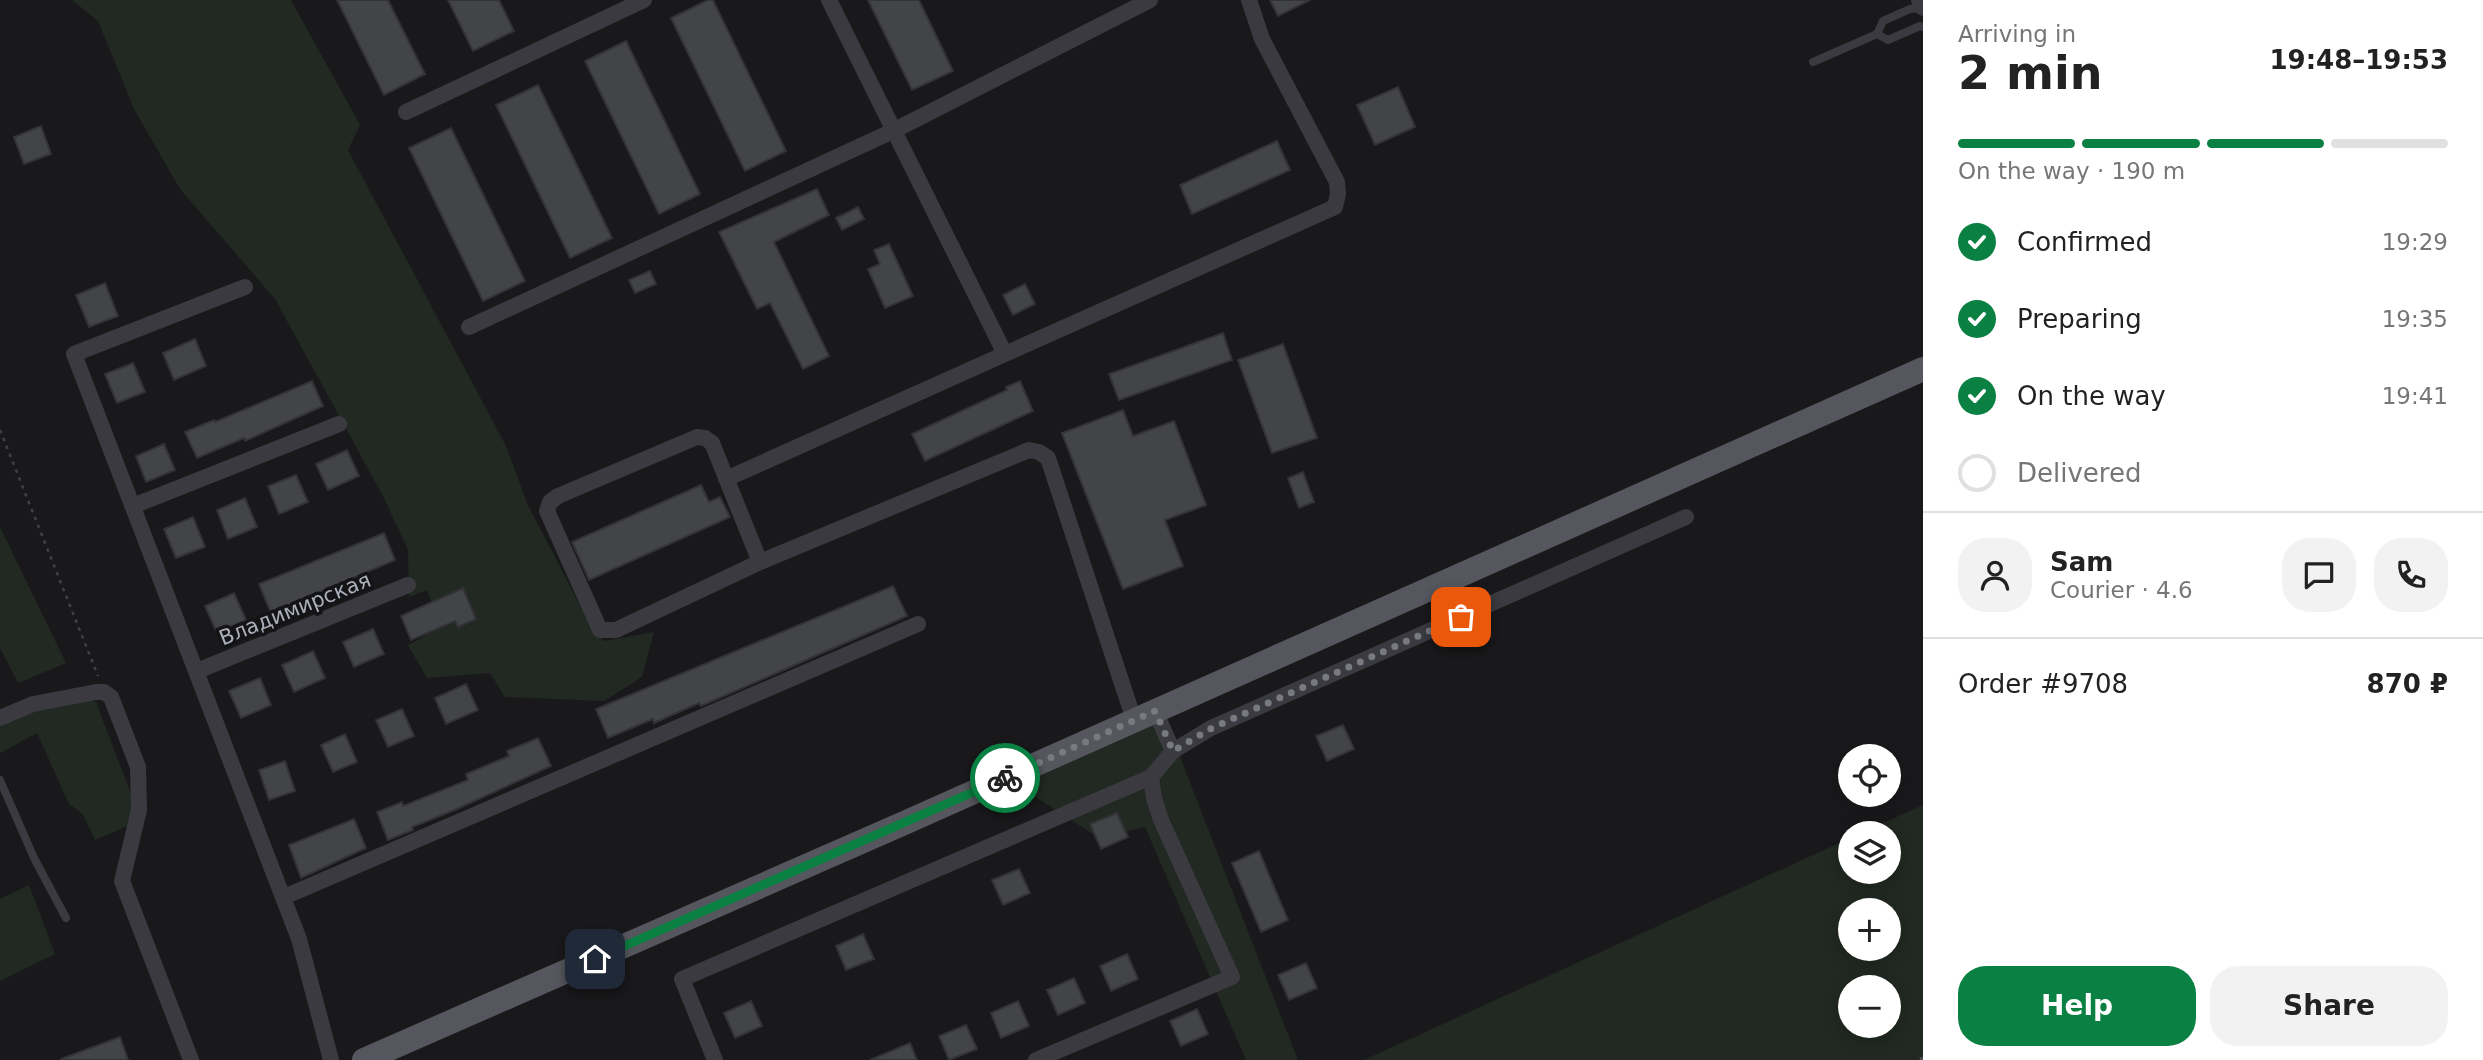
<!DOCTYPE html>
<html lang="en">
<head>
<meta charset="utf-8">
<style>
  body { margin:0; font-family:"DejaVu Sans",sans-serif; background:#f2f2f2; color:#222; height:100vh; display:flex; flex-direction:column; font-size:26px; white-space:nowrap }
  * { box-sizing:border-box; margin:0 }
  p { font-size:23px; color:#767676 }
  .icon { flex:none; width:38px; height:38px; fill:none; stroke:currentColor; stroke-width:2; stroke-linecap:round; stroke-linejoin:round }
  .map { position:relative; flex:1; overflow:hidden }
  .side { display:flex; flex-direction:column; background:#fff; width:560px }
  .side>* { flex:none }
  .buttons { position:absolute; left:1838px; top:744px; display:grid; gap:14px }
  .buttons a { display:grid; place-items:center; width:63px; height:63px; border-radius:50%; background:#fff; box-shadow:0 4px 18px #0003; font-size:35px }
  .pin { position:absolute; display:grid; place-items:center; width:60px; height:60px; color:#fff; margin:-30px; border-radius:14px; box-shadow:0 4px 10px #0006 }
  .courier { position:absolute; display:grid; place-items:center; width:70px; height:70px; margin:-35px; border:5px solid #0b8043; border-radius:50%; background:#fff; color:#222; box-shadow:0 2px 9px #0007 }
  .summary em { font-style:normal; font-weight:600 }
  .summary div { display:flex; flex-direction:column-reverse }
  .summary { display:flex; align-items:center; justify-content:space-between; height:119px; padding:0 35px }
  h1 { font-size:46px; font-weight:600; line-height:52px }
  .bar { display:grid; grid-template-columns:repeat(4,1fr); gap:10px 7px; align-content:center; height:84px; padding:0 35px }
  .bar i { height:9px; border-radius:5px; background:#e0e0e0 }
  .bar .on { background:#0b8043 }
  .bar p { grid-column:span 4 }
  .line { display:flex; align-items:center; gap:18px; padding:0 35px; border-top:2px solid #e0e0e0 }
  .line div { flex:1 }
  .round { display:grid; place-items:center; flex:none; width:74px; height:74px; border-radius:28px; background:#f2f2f2 }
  ol { padding:0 35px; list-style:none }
  li { display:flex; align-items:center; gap:21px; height:77px }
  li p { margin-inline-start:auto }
  li .icon { padding:7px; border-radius:50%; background:#0b8043; color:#fff; stroke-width:4 }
  li:last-child { color:#767676 }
  li i { width:38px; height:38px; border:4px solid #e0e0e0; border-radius:50% }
  .button { display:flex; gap:14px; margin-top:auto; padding:14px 35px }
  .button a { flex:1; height:80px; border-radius:28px; background:#0b8043; color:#fff; font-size:28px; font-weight:600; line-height:80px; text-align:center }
  .button a+a { background:#f2f2f2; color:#222 }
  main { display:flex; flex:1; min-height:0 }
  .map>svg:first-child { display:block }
  .green { fill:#212922; fill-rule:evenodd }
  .building { fill:#434448; stroke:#333337; stroke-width:2 }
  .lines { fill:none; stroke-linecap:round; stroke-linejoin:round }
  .path { stroke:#404146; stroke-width:2.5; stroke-dasharray:3.5 5; stroke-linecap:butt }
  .service { stroke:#3a3a40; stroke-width:8 }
  .minor { stroke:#3a3a40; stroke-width:16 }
  .primary { stroke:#56575e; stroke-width:24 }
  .rail { stroke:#4d4e54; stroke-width:4.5; stroke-dasharray:9 7; stroke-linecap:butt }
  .done { stroke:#787a82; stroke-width:7; stroke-dasharray:0 12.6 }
  .route { stroke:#0b8043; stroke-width:9 }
  .labels { text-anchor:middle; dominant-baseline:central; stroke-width:7; stroke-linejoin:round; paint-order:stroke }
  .street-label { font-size:21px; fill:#abafba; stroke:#141416 }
</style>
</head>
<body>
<main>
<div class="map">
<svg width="1923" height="1060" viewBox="0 0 1923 1060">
  <rect width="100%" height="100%" fill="#19191b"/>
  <path class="green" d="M72,0H291L360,125L348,150L506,446L527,503L588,621L604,641L654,632L642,677L604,701L505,697L490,673L427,678L408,645L441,627L427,590L409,597L408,550L384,498L275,299L180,189L134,109L98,21Z
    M0,527L66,663L18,683L0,648Z
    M78,695L96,702L141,820L95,840L83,814L69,804L37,733L0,753V721Z
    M1165,718L1298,1060H1246L1145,827L1099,838L1017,785Z
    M1923,805V1060H1364L1850,838V872H1888V833H1861ZM1850,910H1888V948H1850ZM1850,987H1888V1026H1850Z
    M29,885L55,954L0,981V899Z"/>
  <path class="building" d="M337,0H388L425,74L384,95Z
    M448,0H499L514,31L473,51Z
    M708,0H713L786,151L745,171L671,18Z
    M868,0H919L953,71L912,90Z
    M1270,0H1310L1278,16Z
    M626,41L700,194L659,214L585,61Z
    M538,85L612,238L570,258L496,105Z
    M1398,87L1415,127L1375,145L1357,105Z
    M41,126L51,154L24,164L14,137Z
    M451,128L525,281L483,301L409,148Z
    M1277,141L1290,170L1192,214L1180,185Z
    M817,189L829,215L774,242L829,356L803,369L770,303L757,309L719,232Z
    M858,207L864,219L842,230L836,218Z
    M889,244L913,296L885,308L868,269L880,264L874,250Z
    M650,271L656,284L635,293L629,280Z
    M105,283L118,316L89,327L76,295Z
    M1025,284L1035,304L1013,315L1003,295Z
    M1223,333L1232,360L1119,400L1109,374Z
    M195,339L206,366L174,380L163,353Z
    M1283,344L1317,438L1272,453L1238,360Z
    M133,363L145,392L117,403L105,374Z
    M312,381L323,406L245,441L244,438L197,458L185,432L214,420L215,422Z
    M1020,381L1033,411L925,461L912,434L1007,390L1006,387Z
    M1123,410L1133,436L1174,421L1206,505L1165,520L1183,566L1123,589L1062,433Z
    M164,444L175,470L146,482L136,456Z
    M347,450L359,476L328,490L316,464Z
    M1303,472L1314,502L1299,508L1288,478Z
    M296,475L308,502L279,514L268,486Z
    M701,485L709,502L720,497L730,517L589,580L572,542Z
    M245,498L257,527L228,539L217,510Z
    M193,517L205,547L176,558L164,529Z
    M384,533L395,560L271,613L259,584Z
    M893,586L907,616L701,706L699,703L654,723L653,719L608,738L596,709Z
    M463,588L476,619L458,627L455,621L411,640L401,616Z
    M234,593L246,620L217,633L205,606Z
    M373,629L384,654L354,667L343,642Z
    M313,651L325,678L294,692L282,665Z
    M260,678L271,705L241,718L229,691Z
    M466,684L478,710L446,724L435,698Z
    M402,709L414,736L388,747L376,720Z
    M1343,725L1354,749L1327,761L1316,736Z
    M345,734L357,762L333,772L321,745Z
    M538,738L551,766L457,809L412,827L413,830L388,840L377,812L402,802L403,806L468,780L466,774L509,756L507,751Z
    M285,761L295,791L269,800L259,770Z
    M1117,813L1128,837L1101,849L1090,824Z
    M354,819L366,848L301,878L289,845Z
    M1259,851L1288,920L1261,932L1232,863Z
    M1019,869L1030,893L1003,905L992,880Z
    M863,934L874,959L846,970L836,946Z
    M1127,954L1138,979L1111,991L1100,966Z
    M1306,963L1317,988L1289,1000L1278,975Z
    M1074,978L1085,1003L1058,1015L1047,990Z
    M751,1001L762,1026L735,1038L724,1013Z
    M1018,1001L1029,1026L1001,1038L991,1013Z
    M1197,1009L1208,1034L1181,1046L1170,1021Z
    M966,1025L977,1049L949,1060L939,1036Z
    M120,1037L128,1060H61V1059Z
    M910,1043L917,1060H870Z"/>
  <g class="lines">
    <path class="path" d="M0,430L98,676"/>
    <path class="service" d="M1877,34L1888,40L1920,26L1923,27
      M1813,62L1877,34L1883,21L1910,9L1923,8
      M0,780L34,858L66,918"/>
    <path class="minor" d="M829,0L1005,354L1335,207L1338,194L1337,182L1262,39L1249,0
      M1919,0L1923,8
      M406,112L644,0
      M245,287L74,354L299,939L331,1060
      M469,327L893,131L1150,0
      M726,479L1005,354
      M133,506L339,424
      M760,562L712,443L705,438L697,437L558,496L550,502L547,511L600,630H616L760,562L1029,450L1039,452L1048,458L1134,720
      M197,671L408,585
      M1155,711L1173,751
      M0,718L33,704L96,692H104L111,697L138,767L139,810L122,881L191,1060
      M284,897L918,624
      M715,1060L682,979L1151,777L1173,751L1211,728L1686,517
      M1036,1060L1232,977L1161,820L1154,798L1151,777"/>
    <path class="primary" d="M364,1060L902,824L1923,369"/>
    <path class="rail" d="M1920,1060L1923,1059"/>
  </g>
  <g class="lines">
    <path class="done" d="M1005,778L1155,711L1173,751L1212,728L1461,617"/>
    <path class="route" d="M595,959L1005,778"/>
  </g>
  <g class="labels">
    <g class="street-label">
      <text transform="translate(295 609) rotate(-22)">Владимирская</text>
    </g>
  </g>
</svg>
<div class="buttons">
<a><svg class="icon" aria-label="locate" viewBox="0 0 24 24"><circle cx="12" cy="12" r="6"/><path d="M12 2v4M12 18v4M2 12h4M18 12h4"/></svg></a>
<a><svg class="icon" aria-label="layers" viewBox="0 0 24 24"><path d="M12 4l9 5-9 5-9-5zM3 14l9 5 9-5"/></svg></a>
<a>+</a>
<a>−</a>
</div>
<div class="pin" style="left:1461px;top:617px;background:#ea580c"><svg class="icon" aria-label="bag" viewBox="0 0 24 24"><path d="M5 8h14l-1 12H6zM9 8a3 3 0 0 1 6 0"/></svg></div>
<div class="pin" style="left:595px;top:959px;background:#1f2937"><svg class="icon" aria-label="home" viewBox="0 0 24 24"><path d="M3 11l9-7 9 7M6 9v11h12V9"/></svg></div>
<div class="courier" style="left:1005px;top:778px"><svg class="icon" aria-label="bike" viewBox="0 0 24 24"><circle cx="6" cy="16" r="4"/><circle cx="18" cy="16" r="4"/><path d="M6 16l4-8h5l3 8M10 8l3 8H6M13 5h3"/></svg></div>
</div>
<section class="side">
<div class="summary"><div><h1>2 min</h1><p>Arriving in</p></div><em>19:48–19:53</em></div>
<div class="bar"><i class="on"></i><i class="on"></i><i class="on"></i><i></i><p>On the way · 190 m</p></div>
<ol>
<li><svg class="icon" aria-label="check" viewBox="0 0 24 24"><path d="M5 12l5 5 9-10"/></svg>Confirmed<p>19:29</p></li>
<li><svg class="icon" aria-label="check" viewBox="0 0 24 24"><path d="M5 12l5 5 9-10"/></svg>Preparing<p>19:35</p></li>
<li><svg class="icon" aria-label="check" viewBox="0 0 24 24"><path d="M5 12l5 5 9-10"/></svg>On the way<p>19:41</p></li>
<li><i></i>Delivered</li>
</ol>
<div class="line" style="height:126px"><a class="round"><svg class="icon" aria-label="person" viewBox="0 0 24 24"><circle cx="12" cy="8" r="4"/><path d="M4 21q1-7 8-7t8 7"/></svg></a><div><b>Sam</b><p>Courier · 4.6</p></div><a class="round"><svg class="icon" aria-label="chat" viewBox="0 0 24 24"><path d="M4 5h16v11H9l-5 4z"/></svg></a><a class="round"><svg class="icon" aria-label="phone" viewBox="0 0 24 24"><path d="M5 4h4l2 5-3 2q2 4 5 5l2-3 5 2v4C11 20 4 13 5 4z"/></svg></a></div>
<div class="line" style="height:91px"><div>Order #9708</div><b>870 ₽</b></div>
<div class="button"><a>Help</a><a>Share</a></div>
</section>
</main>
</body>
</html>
